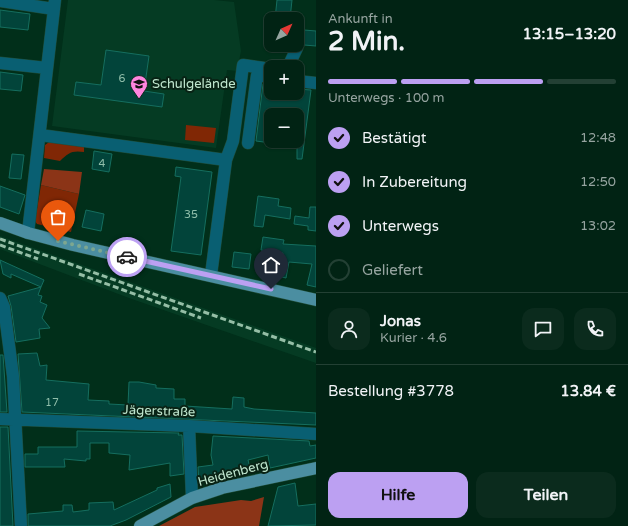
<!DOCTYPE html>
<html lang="de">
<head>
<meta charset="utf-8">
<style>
  body { margin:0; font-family:"Varela Round",sans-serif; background:#0b2b1d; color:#f1f3f6; height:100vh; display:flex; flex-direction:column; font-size:15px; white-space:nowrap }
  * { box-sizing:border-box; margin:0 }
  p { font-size:13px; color:#96a4a0 }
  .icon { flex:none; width:22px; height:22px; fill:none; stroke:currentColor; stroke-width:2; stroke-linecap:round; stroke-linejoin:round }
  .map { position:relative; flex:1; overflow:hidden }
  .drawer { display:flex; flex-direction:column; background:#012314; width:312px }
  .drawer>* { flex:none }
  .needle { width:26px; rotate:45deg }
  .buttons { position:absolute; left:264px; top:12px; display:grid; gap:8px }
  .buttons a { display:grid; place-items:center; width:40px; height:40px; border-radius:8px; background:#012314; box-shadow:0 1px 3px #0004,0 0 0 1px #234034; font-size:20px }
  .pin { position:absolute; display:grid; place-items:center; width:34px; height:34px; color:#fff; margin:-41px -17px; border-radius:50% 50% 50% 0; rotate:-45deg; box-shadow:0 0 4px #0007 }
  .pin .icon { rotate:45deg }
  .courier { position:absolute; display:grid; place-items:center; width:40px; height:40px; margin:-20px; border:3px solid #bca0f2; border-radius:50%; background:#fff; color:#222; box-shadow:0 1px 5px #0007 }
  .headline em { font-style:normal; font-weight:700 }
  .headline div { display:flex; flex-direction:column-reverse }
  .headline { display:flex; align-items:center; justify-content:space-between; height:68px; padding:0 12px }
  h1 { font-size:26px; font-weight:700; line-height:30px }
  .bar { display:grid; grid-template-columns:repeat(4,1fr); gap:6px 4px; align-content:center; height:48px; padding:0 12px }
  .bar i { height:5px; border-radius:3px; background:#234034 }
  .bar .active { background:#bca0f2 }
  .bar p { grid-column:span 4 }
  .line { display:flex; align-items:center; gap:10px; padding:0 12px; border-top:1px solid #234034 }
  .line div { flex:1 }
  .round { display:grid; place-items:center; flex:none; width:42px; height:42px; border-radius:12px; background:#0b2b1d }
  ol { padding:0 12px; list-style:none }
  li { display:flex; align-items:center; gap:12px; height:44px }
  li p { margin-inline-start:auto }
  li .icon { padding:4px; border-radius:50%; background:#bca0f2; color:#111; stroke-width:4 }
  li:last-child { color:#96a4a0 }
  li i { width:22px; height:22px; border:2px solid #234034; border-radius:50% }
  .primary-button { display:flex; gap:8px; margin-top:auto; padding:8px 12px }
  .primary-button a { flex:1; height:46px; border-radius:12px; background:#bca0f2; color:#111; font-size:16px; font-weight:700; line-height:46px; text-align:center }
  .primary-button a+a { background:#0b2b1d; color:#f1f3f6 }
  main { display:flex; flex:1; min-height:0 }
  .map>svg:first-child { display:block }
  .built { fill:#053b23 }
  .green { fill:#802705 }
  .forest { fill:#8b3417 }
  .building { fill:#02443a; stroke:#156e5f }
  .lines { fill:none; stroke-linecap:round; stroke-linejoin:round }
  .minor-casing { stroke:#204c37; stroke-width:13 }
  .major-casing { stroke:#204c37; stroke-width:13 }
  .minor { stroke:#095f72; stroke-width:12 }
  .major { stroke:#4b8ea1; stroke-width:12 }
  .rail { stroke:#95bea6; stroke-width:3; stroke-dasharray:6 3; stroke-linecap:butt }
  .done { stroke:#7da790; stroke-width:4; stroke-dasharray:0 7.2 }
  .route { stroke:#bca0f2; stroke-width:5 }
  .labels { text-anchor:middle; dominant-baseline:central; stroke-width:4; stroke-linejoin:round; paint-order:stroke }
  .number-label { font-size:11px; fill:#90beaa }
  .poi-label { font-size:13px; fill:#c0e7cf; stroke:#092315; text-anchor:start }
  .street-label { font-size:13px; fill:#c0e7cf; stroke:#092315 }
</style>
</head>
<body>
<main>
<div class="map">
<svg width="316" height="526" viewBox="0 0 316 526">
  <rect width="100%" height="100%" fill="#012f1a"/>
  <path class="built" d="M68,0H214L234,2L241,51L237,71L227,70L216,148L52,126Z
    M0,236L316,348V363L129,298L0,249Z"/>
  <path class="green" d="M186,125L216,128L214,143L185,140Z
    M52,140L84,145V152C72,150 68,153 60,161L44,158L45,145Z
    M41,185L79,194L71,232L37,224L35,221Z"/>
  <path class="forest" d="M44,169L82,172L79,194L41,185Z
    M264,497L259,526H159L195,507L241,500L251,501Z"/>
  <path class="building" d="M277,0H292L290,19H275Z
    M0,10L30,14L28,30L0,27Z
    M304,30L316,31V46L304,45Z
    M106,50L149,56L144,91L164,94L162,107L74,95L76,82L101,85Z
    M0,72L23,75L21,91L0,89Z
    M263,84H271V93H297V89L311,90L302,159H297V115H271V143L256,141Z
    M94,151L112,154L109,172L92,169Z
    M12,154L24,155L21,179L9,178Z
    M176,167L212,172L201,255L171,251L181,177L175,176Z
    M0,186L25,195L19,214L0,207Z
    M258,196L279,199L278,206L291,208L290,219L265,215L263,227L254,226Z
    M310,207H316V231L308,230V226L294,224L295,216L309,218Z
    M86,210L104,214L101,231L82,227Z
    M263,237L284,240L283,244L316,246V287L307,285L312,264L289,262L286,278L278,276L283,253L261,250Z
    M234,252L251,254L249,269L232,267Z
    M0,260L44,280L41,287L11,274V278L3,274Z
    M41,287L38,295L42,296L40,302L47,305L42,318L50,328L39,329L40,338L16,342L11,306L8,296Z
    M37,353L40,366L47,365L46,380L89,384L88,400L109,401V404L128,405L129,382H139L156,385V388L174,389V399H185V406L232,409L233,397L244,398V407L254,409L316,413V425L22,412L18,354Z
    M0,355H3L7,412H0Z
    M0,427H8L13,526H0Z
    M77,431L179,433L178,435H182L184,474L170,476V463L129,470L130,455L109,453V443H90V459H86V461L64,459L65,467H25V454H38V447H77Z
    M213,436L309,441L310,446L316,445V458L270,468L268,455L248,460L251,472L199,483L198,467L213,465L211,455Z
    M295,483L298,506L316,504V525L268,526L278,487Z
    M170,484L171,497L126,520L110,526H28V514L63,511V505H72L73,512L89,510V503L113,502L114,510L157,490V488Z"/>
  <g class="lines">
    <defs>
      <path id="minor" d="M0,1L54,9
        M0,63L47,68
        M288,67L297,48
        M297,81L316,83
        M40,135L226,160
        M248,143L257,75L271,77
        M28,233L55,0
        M211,275L226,160L233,141L243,65L271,69
        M0,298L4,307L13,376L21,526
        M0,419L189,426L316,434
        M189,426L192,498"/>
      <path id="major" d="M0,223L28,233L73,245L316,300
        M140,526L192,498L222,488L316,468"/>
    </defs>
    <use href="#minor" class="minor-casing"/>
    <use href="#major" class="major-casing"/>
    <use href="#minor" class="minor"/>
    <use href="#major" class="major"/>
    <path class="rail" d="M0,239L316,352
      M0,245L38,259
      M79,274L201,318"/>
  </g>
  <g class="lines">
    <path class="done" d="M58,241L127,257"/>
    <path class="route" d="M127,257L271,289"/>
  </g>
  <defs>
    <symbol id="school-pin" viewBox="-11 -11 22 30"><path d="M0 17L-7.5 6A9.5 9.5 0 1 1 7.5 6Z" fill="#ff85df" stroke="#092315"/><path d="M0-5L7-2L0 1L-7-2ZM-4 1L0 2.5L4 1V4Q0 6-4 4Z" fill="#111"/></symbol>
  </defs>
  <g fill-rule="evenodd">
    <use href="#school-pin" x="129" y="74" width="20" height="27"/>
  </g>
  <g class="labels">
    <g class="number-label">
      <text x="122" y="78">6</text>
      <text x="102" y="163">4</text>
      <text x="191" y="214">35</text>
      <text x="52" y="402">17</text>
    </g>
    <g class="poi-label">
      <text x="152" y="84">Schulgelände</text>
    </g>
    <g class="street-label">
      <text transform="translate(159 411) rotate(2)">Jägerstraße</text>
      <text transform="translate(233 473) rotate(-15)">Heidenberg</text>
    </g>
  </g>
</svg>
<div class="buttons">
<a><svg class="needle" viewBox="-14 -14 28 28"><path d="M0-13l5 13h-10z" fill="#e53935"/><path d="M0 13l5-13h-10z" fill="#96a4a0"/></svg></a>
<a>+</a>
<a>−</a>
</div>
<div class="pin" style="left:58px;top:241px;background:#ea580c"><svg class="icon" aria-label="bag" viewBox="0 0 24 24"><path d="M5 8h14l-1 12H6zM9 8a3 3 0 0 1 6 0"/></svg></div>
<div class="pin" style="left:271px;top:289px;background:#1f2937"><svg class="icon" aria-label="home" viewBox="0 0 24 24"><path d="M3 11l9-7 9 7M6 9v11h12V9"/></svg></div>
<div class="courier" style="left:127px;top:257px"><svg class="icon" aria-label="car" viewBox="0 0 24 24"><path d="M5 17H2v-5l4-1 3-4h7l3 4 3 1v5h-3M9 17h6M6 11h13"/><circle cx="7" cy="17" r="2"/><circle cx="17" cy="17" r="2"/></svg></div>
</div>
<section class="drawer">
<div class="headline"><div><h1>2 Min.</h1><p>Ankunft in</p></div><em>13:15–13:20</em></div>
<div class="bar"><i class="active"></i><i class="active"></i><i class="active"></i><i></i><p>Unterwegs · 100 m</p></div>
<ol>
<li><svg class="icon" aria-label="check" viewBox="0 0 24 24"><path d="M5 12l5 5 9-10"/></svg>Bestätigt<p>12:48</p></li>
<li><svg class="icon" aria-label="check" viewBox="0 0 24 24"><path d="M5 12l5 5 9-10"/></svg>In Zubereitung<p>12:50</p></li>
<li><svg class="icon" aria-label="check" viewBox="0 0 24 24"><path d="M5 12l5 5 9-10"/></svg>Unterwegs<p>13:02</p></li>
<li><i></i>Geliefert</li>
</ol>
<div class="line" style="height:72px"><a class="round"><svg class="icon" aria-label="person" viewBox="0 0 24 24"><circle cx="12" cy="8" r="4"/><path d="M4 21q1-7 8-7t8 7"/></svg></a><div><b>Jonas</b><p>Kurier · 4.6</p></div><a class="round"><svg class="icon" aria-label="chat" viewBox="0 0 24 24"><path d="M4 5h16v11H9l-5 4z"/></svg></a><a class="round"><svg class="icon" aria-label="phone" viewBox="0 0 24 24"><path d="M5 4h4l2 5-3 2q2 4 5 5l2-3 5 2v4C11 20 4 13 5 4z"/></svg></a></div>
<div class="line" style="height:52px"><div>Bestellung #3778</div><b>13.84 €</b></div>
<div class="primary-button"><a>Hilfe</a><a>Teilen</a></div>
</section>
</main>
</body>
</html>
